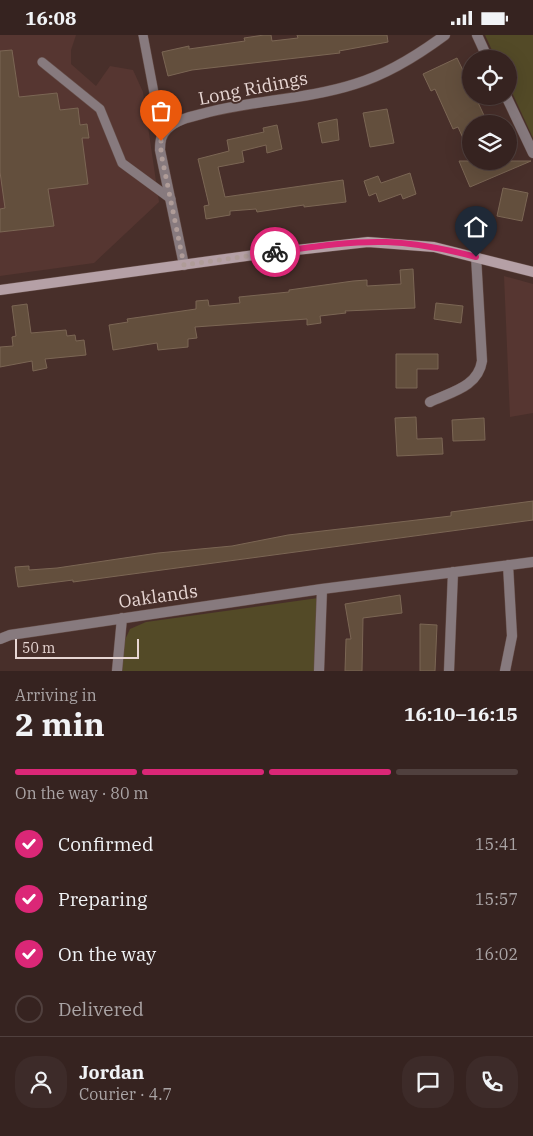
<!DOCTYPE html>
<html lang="en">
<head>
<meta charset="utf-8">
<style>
  body { margin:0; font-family:"IBM Plex Serif",serif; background:#3d2b29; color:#f1f3f6; height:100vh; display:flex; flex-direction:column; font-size:19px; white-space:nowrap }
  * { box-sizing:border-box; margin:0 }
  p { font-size:16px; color:#aaa4a5 }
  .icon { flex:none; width:28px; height:28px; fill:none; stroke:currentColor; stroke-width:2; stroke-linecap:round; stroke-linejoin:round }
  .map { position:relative; height:636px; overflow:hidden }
  .sheet { display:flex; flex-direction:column; background:#362320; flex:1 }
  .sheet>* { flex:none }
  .controls { position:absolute; left:462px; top:15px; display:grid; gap:10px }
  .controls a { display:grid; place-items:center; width:55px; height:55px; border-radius:50%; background:#362320; box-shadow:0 5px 20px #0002,0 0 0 1px #50403e; font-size:25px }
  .scale { position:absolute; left:15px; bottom:12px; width:124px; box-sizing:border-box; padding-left:5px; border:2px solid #e7d6d3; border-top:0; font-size:14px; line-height:18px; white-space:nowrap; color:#e7d6d3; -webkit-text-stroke:4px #482f2a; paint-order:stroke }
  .pin { position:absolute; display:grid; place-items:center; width:42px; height:42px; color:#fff; margin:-51px -21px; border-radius:50% 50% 50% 0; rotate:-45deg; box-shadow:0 0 5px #0007 }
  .pin .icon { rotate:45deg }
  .courier { position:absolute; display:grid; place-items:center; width:50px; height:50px; margin:-25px; border:4px solid #db2777; border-radius:50%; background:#fff; color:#222; box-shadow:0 1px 6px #0007 }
  .head em { font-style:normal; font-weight:700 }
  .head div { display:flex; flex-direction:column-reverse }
  .head { display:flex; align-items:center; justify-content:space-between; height:85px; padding:0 15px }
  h1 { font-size:32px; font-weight:700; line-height:38px }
  .bar { display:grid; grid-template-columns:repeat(4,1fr); gap:8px 5px; align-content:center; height:60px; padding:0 15px }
  .bar i { height:6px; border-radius:4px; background:#50403e }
  .bar .current { background:#db2777 }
  .bar p { grid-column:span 4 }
  .line { display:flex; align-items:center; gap:12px; padding:0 15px; border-top:1px solid #50403e }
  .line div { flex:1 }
  .round { display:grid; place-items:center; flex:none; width:52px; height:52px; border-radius:20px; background:#3d2b29 }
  ol { padding:0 15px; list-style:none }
  li { display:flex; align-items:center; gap:15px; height:55px }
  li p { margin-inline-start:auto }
  li .icon { padding:5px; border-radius:50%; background:#db2777; color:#fff; stroke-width:4 }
  li:last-child { color:#aaa4a5 }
  li i { width:28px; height:28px; border:2px solid #50403e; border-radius:50% }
  .status { display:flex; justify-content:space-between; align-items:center; height:35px; padding:0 25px; background:#362320; direction:ltr }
  .status svg { height:14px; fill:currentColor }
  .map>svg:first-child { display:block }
  .built { fill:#563631 }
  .green { fill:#534a27 }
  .building { fill:#634f3d; stroke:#7b6654 }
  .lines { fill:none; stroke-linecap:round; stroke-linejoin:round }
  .lane-casing { stroke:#654d48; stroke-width:10 }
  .street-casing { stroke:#654d48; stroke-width:11 }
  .secondary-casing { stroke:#654d48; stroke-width:11 }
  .lane { stroke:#877a7e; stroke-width:9 }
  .street { stroke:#877a7e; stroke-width:10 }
  .secondary { stroke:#b5a0a6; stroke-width:10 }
  .done { stroke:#af9c98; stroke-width:5; stroke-dasharray:0 9 }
  .route { stroke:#db2777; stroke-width:6 }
  .labels { text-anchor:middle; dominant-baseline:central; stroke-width:4; stroke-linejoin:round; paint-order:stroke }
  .street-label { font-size:18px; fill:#e7d6d3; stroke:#482f2a }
</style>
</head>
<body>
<div class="status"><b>16:08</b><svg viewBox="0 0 49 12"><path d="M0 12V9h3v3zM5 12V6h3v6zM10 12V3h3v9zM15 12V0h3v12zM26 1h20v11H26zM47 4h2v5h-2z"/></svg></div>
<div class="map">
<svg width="533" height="636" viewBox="0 0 533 636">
  <rect width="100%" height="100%" fill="#482f2a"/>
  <path class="built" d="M0,0H76L71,15V29L96,51L110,31L133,35L143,57L159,167L94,228L0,241Z
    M504,241L533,249V378L510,382Z"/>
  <path class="green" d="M485,0H533V103L509,51V24H496Z
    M318,563L314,636H122L124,607L130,594L146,587Z"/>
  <path class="building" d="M264,0H271L272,6L298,3L297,0H387L388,7L339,16L340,18L192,35L168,41L162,17L189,11V14L245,6L244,3Z
    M12,15L19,62L57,58L60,75L78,73L80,90L87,89L89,103H82L88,149L48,154L54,191L0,197V174L5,173L0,137V16Z
    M457,23L471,52V61H475L488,89H471V121L458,92L453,94L435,54L431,56L423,39Z
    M387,74L394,108L370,112L363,78Z
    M337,84L339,105L322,108L318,88Z
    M277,90L282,114L267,118L266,110L242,116L244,127L218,132L225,162L343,145L346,167L304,172V170L257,177L256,174L230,176V180L206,184L204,171L209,170L198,124L229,116L227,105L264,97L263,93Z
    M459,126H531L470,152Z
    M410,138L416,159L403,164L401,159L379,167L376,158L369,161L364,146L378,141L381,148Z
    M503,153L528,158L522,186L497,181Z
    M413,234L415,273L345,276L346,278L320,281L321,288L307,290V284L195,292L197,303L188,304V312L158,315L157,308L113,315L109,290L128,287L127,284L196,274V266L208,265L209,271L240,268L239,262L289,257V255L353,246L367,245V251L401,249L400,235Z
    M436,268L463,271L461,288L434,284Z
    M27,269L31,298L66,295L67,301L75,300L76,306L84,305L86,320L45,324L47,333L33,336L32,326L0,332V312L13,311L12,302L16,301L12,271Z
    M396,319H438V334H417V353H396Z
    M416,382L417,404L442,403L443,419L397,421L395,383Z
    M484,383L485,405L453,406L452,385Z
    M533,466V485L73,547V545L18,552L15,532L29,531V535L57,533L158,518L232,511L288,500L451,481V477Z
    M400,560L402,578L363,583L362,636H345L346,604H351L345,569Z
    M420,589L437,590L435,636H420Z"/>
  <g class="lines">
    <defs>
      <path id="lane" d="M143,0L162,100
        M42,27L100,74L122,128L171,164"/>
      <path id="street" d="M477,0L488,24
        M506,61L533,118
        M184,230L160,115C160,106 161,100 167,94C178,83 195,81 209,77C257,65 308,64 355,49C388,39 418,20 445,0
        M430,367C451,357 478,352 482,326L476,221
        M0,604L10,600L322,554L533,527
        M117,636L122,583
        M319,636L322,554
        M449,636L453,537
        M505,636L512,601L508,530"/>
      <path id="secondary" d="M0,255L261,219L368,207L434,212L533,237"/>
    </defs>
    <use href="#lane" class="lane-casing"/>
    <use href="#street" class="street-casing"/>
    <use href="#secondary" class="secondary-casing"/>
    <use href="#lane" class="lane"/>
    <use href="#street" class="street"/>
    <use href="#secondary" class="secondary"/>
  </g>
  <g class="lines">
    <path class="done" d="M161,106V118L184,230L275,217"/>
    <path class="route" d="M275,217C311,212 349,206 386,207C417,208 446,214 476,222"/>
  </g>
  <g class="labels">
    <g class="street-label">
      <text transform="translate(253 53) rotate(-11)">Long Ridings</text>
      <text transform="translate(158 561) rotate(-8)">Oaklands</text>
    </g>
  </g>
</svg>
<div class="controls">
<a><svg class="icon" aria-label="locate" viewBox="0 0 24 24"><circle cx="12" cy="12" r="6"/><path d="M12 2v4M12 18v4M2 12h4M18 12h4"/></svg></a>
<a><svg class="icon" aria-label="layers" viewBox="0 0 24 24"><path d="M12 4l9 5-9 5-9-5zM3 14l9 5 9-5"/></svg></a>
</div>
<div class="scale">50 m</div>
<div class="pin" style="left:161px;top:106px;background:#ea580c"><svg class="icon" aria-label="bag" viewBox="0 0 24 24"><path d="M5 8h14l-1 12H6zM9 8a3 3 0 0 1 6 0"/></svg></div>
<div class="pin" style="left:476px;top:222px;background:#1f2937"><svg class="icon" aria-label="home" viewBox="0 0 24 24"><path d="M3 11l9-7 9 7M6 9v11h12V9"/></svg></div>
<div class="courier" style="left:275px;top:217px"><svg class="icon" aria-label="bike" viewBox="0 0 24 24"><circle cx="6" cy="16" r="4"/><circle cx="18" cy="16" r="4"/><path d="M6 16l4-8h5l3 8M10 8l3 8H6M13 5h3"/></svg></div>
</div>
<section class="sheet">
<div class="head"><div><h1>2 min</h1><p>Arriving in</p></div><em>16:10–16:15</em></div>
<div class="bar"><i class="current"></i><i class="current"></i><i class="current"></i><i></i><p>On the way · 80 m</p></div>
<ol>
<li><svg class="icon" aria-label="check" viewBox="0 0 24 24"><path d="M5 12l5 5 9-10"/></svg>Confirmed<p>15:41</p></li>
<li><svg class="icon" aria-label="check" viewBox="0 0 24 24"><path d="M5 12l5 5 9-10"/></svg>Preparing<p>15:57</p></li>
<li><svg class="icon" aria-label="check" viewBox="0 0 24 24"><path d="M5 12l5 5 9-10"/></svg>On the way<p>16:02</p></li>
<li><i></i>Delivered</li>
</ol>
<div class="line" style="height:90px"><a class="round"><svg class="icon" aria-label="person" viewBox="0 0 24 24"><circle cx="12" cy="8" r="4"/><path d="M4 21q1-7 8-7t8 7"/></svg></a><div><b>Jordan</b><p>Courier · 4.7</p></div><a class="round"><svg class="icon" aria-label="chat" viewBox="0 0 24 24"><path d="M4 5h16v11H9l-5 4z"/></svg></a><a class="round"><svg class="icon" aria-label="phone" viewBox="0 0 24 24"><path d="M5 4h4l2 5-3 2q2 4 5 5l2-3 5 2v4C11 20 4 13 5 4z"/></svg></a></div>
</section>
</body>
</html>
